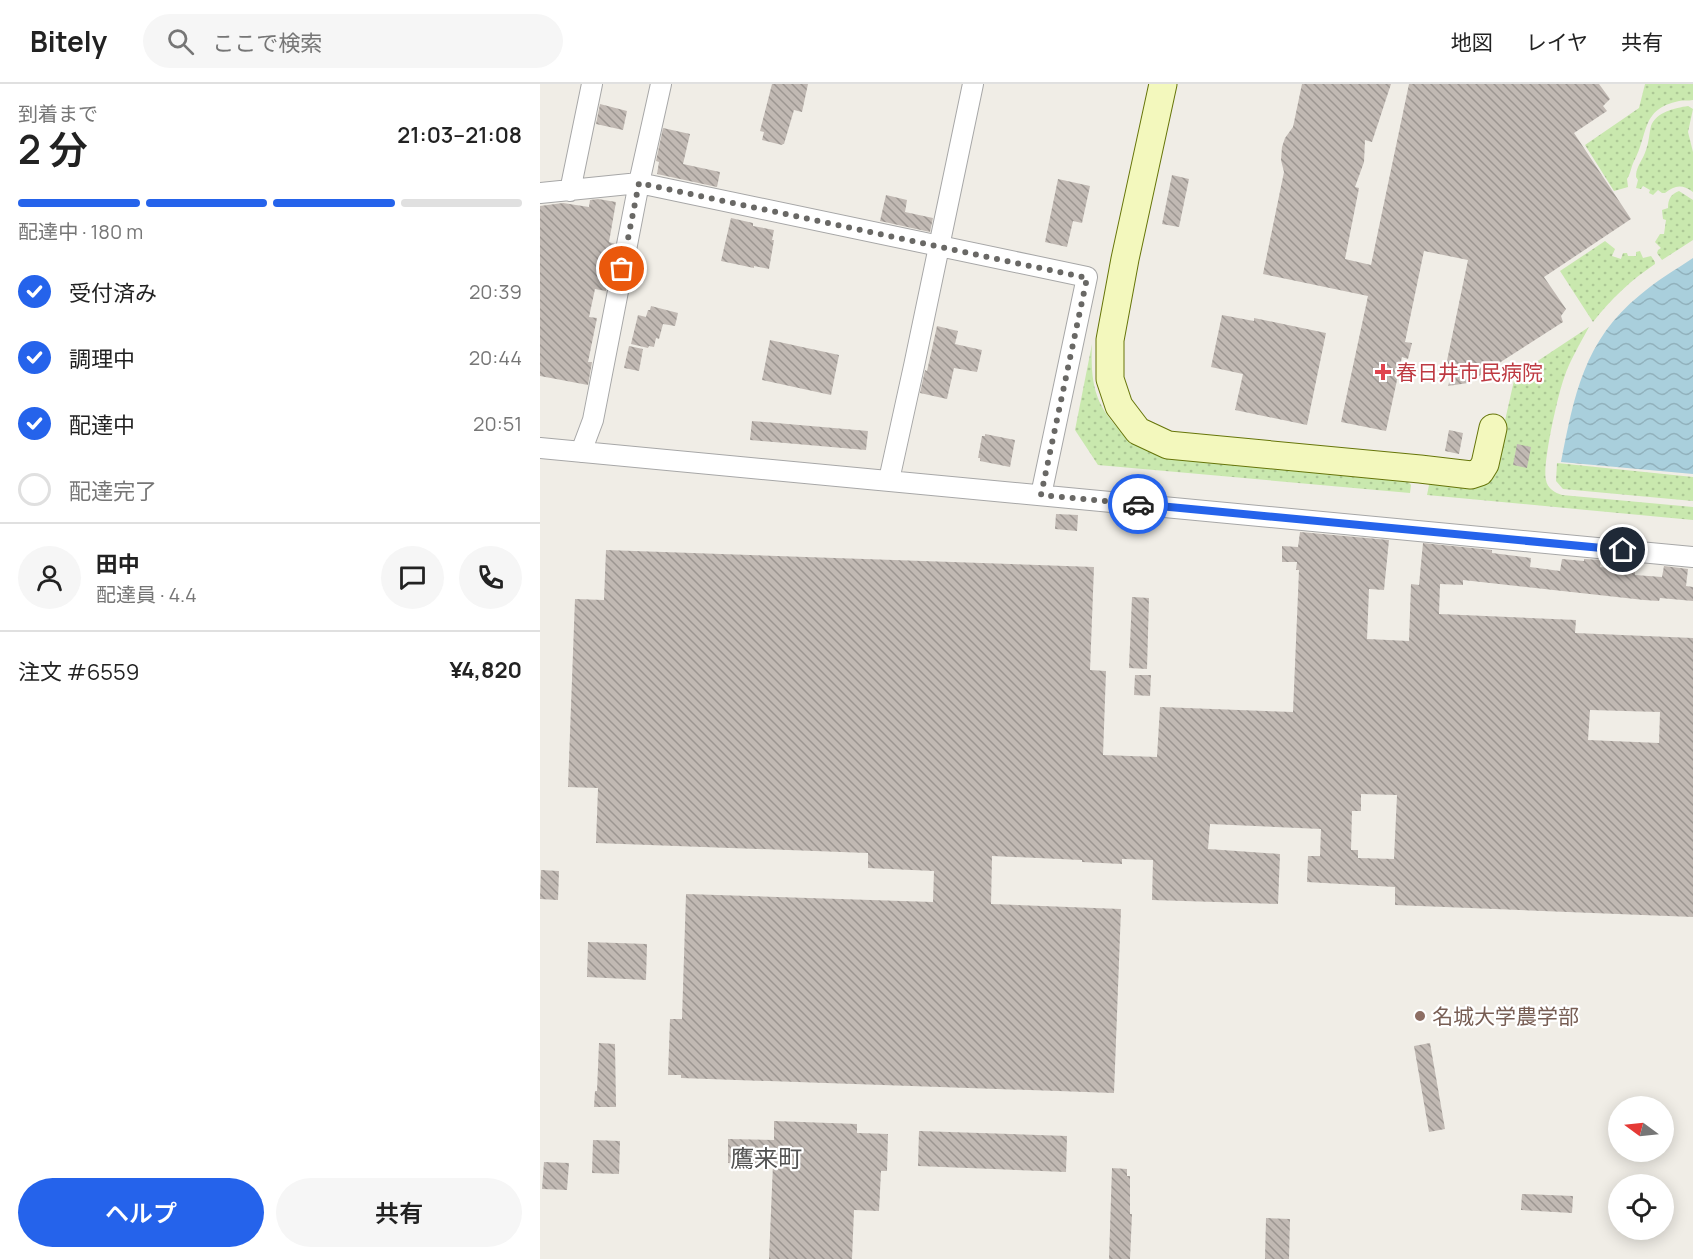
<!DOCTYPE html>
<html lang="ja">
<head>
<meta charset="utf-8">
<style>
  body { margin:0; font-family:Manrope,"Noto Sans JP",sans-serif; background:#f6f6f6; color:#222; height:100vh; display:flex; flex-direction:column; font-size:22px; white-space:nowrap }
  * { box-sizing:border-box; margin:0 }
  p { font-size:20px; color:#767676 }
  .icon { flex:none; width:33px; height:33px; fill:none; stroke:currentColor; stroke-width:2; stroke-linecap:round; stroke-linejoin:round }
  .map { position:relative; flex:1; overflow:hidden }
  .details { display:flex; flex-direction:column; background:#fff; width:540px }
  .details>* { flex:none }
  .needle { width:39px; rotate:285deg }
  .controls { position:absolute; left:1068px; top:1012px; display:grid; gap:12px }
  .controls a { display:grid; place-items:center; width:66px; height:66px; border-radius:50%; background:#fff; box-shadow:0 3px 15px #0003; font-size:30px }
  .pin { position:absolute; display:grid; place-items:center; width:51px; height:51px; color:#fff; margin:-26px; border:3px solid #fff; border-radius:50%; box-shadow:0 2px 6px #0007 }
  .courier { position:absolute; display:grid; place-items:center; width:60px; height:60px; margin:-30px; border:4px solid #2563eb; border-radius:50%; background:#fff; color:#222; box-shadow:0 2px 8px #0007 }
  .headline em { font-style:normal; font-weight:600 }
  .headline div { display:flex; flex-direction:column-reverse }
  .headline { display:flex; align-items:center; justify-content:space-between; height:102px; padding:0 18px }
  h1 { font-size:39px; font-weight:600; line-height:45px }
  .bar { display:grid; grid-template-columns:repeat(4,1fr); gap:9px 6px; align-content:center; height:72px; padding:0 18px }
  .bar i { height:8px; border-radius:4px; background:#e0e0e0 }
  .bar .on { background:#2563eb }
  .bar p { grid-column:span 4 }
  .line { display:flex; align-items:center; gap:15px; padding:0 18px; border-top:2px solid #e0e0e0 }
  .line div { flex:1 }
  .round { display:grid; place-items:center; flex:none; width:63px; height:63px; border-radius:32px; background:#f6f6f6 }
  ol { padding:0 18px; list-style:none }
  li { display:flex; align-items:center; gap:18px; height:66px }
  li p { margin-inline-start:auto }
  li .icon { padding:6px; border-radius:50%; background:#2563eb; color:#fff; stroke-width:4 }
  li:last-child { color:#767676 }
  li i { width:33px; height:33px; border:3px solid #e0e0e0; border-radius:50% }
  .cta { display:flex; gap:12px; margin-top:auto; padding:12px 18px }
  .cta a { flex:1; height:69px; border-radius:36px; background:#2563eb; color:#fff; font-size:24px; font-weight:600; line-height:69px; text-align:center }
  .cta a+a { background:#f6f6f6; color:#222 }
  header { display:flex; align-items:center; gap:36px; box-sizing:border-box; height:84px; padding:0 30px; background:#fff; border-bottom:2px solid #e0e0e0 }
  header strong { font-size:28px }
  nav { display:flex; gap:33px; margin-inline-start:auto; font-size:21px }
  .search { width:420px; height:54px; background:#f6f6f6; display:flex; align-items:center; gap:15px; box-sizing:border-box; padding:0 21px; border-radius:33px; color:#767676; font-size:22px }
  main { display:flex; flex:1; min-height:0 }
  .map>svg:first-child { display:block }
  .garden { fill:url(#garden-dots) }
  .water { fill:url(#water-waves) }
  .building { fill:url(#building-back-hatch); fill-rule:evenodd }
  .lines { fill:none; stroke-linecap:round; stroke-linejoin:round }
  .street-casing { stroke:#a7a7a7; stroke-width:22 }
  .secondary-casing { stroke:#667509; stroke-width:29 }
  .street { stroke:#fff; stroke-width:20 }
  .secondary { stroke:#f3f8bd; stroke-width:27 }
  .done { stroke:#696865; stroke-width:6; stroke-dasharray:0 10.8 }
  .route { stroke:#2563eb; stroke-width:8 }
  .health-dot { fill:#e0444e; stroke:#fff; stroke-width:2 }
  .education-dot { fill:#8d6e63; stroke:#fff; stroke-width:2 }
  .labels { text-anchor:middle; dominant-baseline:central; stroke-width:4.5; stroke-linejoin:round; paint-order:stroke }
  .health-label { font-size:21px; fill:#be3a42; stroke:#fff; text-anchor:start }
  .education-label { font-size:21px; fill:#785e54; stroke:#fff; text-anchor:start }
  .quarter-label { font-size:24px; fill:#535353; stroke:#fff }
</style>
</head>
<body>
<header>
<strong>Bitely</strong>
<div class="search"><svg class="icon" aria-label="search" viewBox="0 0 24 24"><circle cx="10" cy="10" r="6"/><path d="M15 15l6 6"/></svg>ここで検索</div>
<nav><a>地図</a><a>レイヤ</a><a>共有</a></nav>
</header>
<main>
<section class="details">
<div class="headline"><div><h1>2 分</h1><p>到着まで</p></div><em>21:03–21:08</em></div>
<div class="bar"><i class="on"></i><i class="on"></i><i class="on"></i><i></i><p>配達中 · 180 m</p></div>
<ol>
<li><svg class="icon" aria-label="check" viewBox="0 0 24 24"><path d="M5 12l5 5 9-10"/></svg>受付済み<p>20:39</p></li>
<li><svg class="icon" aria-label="check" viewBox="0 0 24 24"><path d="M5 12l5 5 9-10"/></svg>調理中<p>20:44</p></li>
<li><svg class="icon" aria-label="check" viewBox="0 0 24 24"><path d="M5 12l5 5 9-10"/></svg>配達中<p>20:51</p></li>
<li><i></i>配達完了</li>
</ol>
<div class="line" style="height:108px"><a class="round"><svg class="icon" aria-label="person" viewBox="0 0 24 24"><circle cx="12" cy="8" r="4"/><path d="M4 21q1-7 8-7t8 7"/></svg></a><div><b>田中</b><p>配達員 · 4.4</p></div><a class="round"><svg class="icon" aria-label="chat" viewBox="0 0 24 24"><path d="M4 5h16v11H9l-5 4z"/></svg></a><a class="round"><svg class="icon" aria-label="phone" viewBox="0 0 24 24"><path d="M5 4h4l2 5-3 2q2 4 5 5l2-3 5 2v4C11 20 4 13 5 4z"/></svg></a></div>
<div class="line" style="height:78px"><div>注文 #6559</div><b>¥4,820</b></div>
<div class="cta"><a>ヘルプ</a><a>共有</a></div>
</section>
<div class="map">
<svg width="1153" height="1175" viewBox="0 0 1153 1175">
  <defs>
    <pattern id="garden-dots" width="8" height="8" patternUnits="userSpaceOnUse" patternTransform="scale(1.5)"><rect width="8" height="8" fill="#c9e8ae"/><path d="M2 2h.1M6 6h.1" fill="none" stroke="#acc795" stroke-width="1.8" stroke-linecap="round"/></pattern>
    <pattern id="water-waves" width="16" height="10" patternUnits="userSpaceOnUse" patternTransform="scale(1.5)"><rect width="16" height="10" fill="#a9cfdc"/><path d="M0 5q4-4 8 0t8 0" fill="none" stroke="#91b1bc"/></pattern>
    <pattern id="building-back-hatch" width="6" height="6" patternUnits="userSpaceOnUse" patternTransform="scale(1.5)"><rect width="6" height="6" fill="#c1b9b3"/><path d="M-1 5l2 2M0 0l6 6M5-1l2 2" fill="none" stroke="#9c9691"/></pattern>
  </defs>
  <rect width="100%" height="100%" fill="#f0ede6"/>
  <path class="garden" d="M1105,0H1153V16C1148,17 1144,16 1139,17C1100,25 1109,50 1094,77C1091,83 1091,89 1087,95L1088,103L1074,107L1045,61L1099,24Z
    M1148,22L1153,25L1148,48L1153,68V108C1142,100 1135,101 1125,109H1122L1118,106L1113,111L1109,109L1110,106L1103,102L1101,105L1096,104L1098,96L1096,93C1096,82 1103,76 1106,66C1109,58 1109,50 1111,42C1116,28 1135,24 1148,22Z
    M1139,107L1153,116V156L1122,176L1117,169L1118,166L1121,164L1115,158L1120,150H1124L1126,136L1123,135L1122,126L1128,124C1128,115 1131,110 1139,107Z
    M1065,157L1075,165L1072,172L1081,175L1083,169H1087L1088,172H1096V168L1100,167L1103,174L1111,172L1115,178V180C1091,196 1071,215 1053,238L1020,187Z
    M1049,243C1040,260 1030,276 1024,294C1018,310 1002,381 1006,396C1007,404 1015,409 1022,411L1153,423V436L887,411L889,401L893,397L953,390L975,292Z
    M552,260C550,303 556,325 588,354L867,396L871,401L870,409L558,381L535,346Z
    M1017,379L1153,393V417L1023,405L1016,397Z"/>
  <path class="water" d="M1153,174V390L1021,378C1034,312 1044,256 1100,211C1116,197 1135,186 1153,174Z"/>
  <path class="building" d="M232,0H268L262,28L254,26L244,60H243L242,61L222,56L224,48L220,47Z
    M762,0H851L832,58L825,56L824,78L815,103L819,104L805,175L831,181L869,0H1059L1070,15L1063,22L1067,27L1034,49L1091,135L1004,193L1026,225L1021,232L1023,238L928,299L908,302L911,292L904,291L928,176L884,167L865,258L872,259L868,275L862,273L846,347L801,338L828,212L723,190L744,88L741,76L742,63L745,54L753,43Z
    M60,20L87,27L83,46L56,40Z
    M123,44L150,50L143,80L180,88L177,103L117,90L119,78L116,77Z
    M632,91L649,95L639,143L622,140Z
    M518,95L550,102L542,139L533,137L527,163L505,158Z
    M346,111L367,116L365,128L393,134L390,148L340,137Z
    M58,115L76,118L69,158L75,160L66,207L55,205L49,233L57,234L48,278H52L48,301L0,292V122L23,119L49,123L50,116Z
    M191,134L213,139V142L234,146L232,156H234L229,185L214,182V184L181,177Z
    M111,222L138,229L135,242L123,240L119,255L116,254L114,263L109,262L108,264L91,260L98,231L106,233L108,226H110Z
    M682,231L714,237V234L786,249L767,341L695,326L703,290L671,283Z
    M397,242L418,247L415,260L442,266L437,288L414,284L407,315L380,309L385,286L387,287Z
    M230,256L299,271L291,311L222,296Z
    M89,262L103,265L99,287L84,284Z
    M212,337L328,347L326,366L210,356Z
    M909,346L923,349L919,370L905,367Z
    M445,350L475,356L470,383L440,377V374H438L442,352H445Z
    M977,360L991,363L987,384L973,381Z
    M516,430L538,431L537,447L515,445Z
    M760,448L849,456L844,506L829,505L827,555L869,557L871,500L879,501L883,459L952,466V469L991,474L990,483L1020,487L1022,475L1044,477V475L1061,476L1060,483L1095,486V491L1122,493L1124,482L1148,485L1146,502L1153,503V517L1120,514L1119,517L1104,516L923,496V501L900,500L899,530L1036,536L1035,549L1153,554V833L855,821V803L767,798L768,772H780L781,745L670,740L668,765L740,770L738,820L612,816L613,776L582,775V780L542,778V776L452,772L451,820L581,825L574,1009L141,994V991H128L130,935H142L146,810L393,818L394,787L328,784V769L56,759L58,704L28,703L35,515L64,516L66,466L554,483L550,586L566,587L563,671L617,673L620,623L753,628L759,486H756L757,478H742V462L758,463ZM1050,626L1120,628L1119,659L1048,656ZM821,710L857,711L854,775L818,774V766H811L812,727H821Z
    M592,513L609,514L607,585L589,584Z
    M595,591H611L610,612L594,611Z
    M1,786L19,787L18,816L0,815Z
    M48,858L107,860L106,896L47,893Z
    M59,959L75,960L76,1023H54L55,1007H57Z
    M890,959L905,1045L889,1048L874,962Z
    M234,1037L317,1040V1049L348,1050L347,1087H341L339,1127L314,1126L312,1175H229L233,1080L188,1079V1055L234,1056Z
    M379,1047L527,1052L526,1088L378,1082Z
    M53,1056L80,1057L79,1090L52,1089Z
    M4,1078L29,1079L27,1106L2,1105Z
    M572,1084L587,1085V1092H590V1130H592L590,1175H569Z
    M982,1110L1033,1112L1032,1129L981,1126Z
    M726,1134L750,1135L749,1175H725Z"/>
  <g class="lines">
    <defs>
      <path id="street" d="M30,107L52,0
        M0,109L99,99L547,193L501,411
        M0,364L1153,473
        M41,368L53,336L99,99L121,0
        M349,396L374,282L433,0"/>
      <path id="secondary" d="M623,0L585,175L570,256V295L579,322L598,347L628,361L880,385L931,391L940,388L945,380L953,344"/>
    </defs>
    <use href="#street" class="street-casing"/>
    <use href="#secondary" class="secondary-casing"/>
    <use href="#street" class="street"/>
    <use href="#secondary" class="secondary"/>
  </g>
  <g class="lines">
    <path class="done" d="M82,185L99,99L547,194L501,411L598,420"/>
    <path class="route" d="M598,420L1083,466"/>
  </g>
  <path class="health-dot" d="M840 279h6v6h6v6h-6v6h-6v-6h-6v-6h6z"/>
  <circle class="education-dot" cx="880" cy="932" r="6"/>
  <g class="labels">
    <g class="health-label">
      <text x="856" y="288">春日井市民病院</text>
    </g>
    <g class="education-label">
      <text x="892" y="932">名城大学農学部</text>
    </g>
    <g class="quarter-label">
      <text x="226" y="1073">鷹来町</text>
    </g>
  </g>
</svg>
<div class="controls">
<a><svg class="needle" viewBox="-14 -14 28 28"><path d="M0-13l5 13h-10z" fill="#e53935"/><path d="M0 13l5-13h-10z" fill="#767676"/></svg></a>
<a><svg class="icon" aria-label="locate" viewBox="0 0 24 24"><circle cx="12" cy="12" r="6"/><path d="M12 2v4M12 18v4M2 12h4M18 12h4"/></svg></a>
</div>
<div class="pin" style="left:82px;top:185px;background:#ea580c"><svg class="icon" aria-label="bag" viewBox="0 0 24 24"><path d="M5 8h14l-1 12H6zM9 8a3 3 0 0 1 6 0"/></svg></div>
<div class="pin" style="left:1083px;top:466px;background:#1f2937"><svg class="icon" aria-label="home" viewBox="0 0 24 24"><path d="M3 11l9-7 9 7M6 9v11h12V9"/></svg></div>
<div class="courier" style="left:598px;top:420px"><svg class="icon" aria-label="car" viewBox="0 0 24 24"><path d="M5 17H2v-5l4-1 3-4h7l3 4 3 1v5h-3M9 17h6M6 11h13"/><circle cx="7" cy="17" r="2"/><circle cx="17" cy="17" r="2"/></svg></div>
</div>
</main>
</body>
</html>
